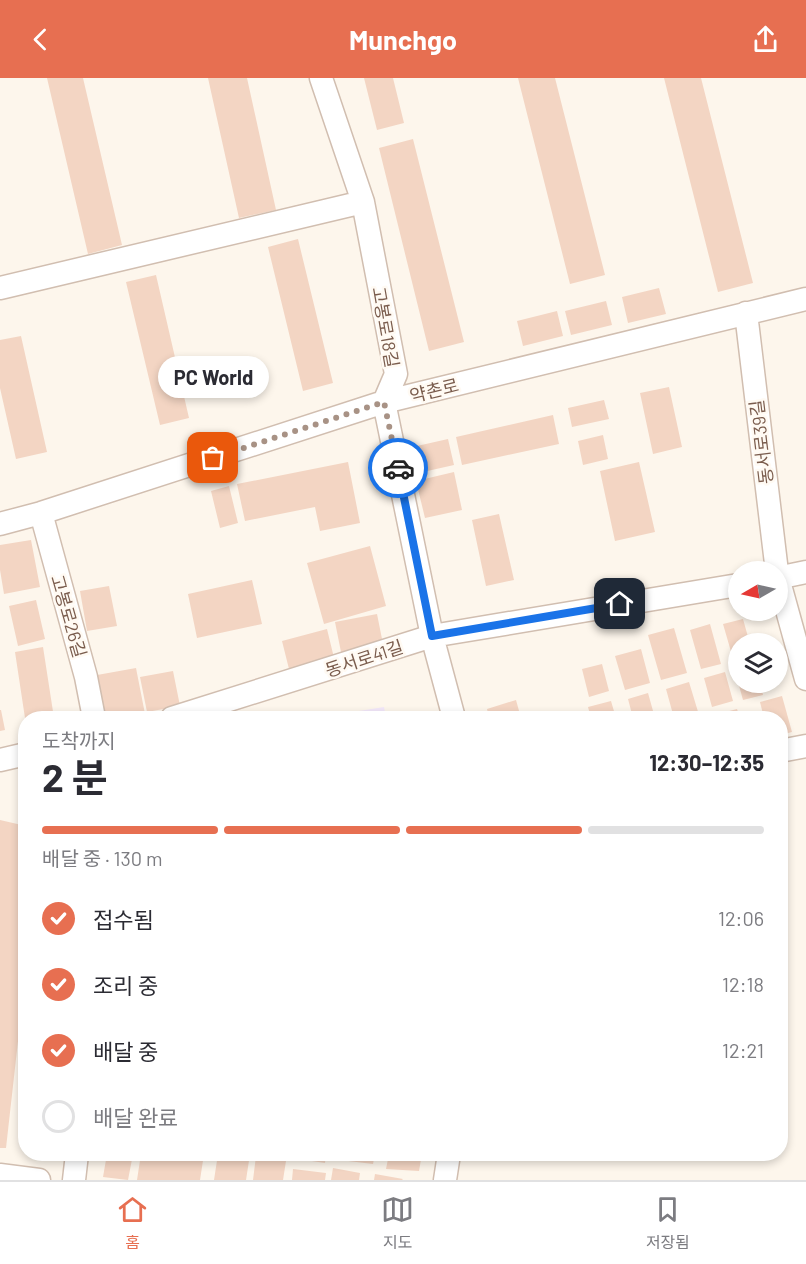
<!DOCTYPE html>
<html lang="ko">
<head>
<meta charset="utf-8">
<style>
  body { margin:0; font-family:Barlow,"Noto Sans KR",sans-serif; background:#f7f7f7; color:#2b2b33; height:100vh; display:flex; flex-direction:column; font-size:22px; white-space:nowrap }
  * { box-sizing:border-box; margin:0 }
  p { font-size:20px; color:#7c7c81 }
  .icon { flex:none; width:33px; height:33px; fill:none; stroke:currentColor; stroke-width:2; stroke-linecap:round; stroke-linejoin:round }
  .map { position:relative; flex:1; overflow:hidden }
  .drawer { position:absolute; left:18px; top:633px; width:770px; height:450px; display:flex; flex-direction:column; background:#fff; border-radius:24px; box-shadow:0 3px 9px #0003 }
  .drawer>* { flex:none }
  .needle { width:39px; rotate:261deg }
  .buttons { position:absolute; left:728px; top:483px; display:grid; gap:12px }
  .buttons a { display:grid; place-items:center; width:60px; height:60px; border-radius:50%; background:#fff; box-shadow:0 3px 9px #0003; font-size:30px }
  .pin { position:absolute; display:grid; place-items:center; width:51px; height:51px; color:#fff; margin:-26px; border-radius:12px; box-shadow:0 3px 9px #0006 }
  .courier { position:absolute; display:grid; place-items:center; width:60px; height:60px; margin:-30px; border:4px solid #1a73e8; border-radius:50%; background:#fff; color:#222; box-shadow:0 2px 8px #0007 }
  .bubble { position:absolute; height:42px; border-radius:21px; background:#fff; box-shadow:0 3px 9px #0003; font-size:20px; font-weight:700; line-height:42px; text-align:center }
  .overview em { font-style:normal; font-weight:700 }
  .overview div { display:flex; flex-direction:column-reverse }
  .overview { display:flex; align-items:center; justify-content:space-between; height:102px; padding:0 24px }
  h1 { font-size:39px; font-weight:700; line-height:45px }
  .bar { display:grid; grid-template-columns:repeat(4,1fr); gap:9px 6px; align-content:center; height:72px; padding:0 24px }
  .bar i { height:8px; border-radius:4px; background:#e1e1e2 }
  .bar .selected { background:#e76f51 }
  .bar p { grid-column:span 4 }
  ol { padding:0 24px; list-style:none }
  li { display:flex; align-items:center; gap:18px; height:66px }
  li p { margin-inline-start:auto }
  li .icon { padding:6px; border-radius:50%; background:#e76f51; color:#fff; stroke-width:4 }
  li:last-child { color:#7c7c81 }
  li i { width:33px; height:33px; border:3px solid #e1e1e2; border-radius:50% }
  header { display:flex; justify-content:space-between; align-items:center; height:78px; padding:0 24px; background:#e76f51; color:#fff; font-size:27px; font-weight:700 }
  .tabs { display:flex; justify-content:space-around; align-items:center; height:84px; border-top:2px solid #e1e1e2; background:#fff; font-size:16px; color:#7c7c81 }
  .tabs a { display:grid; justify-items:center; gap:3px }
  .tabs .selected { color:#e76f51 }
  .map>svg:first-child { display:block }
  .education { fill:#f3e8fa }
  .building { fill:#f3d5c3 }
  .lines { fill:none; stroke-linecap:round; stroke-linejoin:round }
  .minor-casing { stroke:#d1beb0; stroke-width:25 }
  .minor { stroke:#fff; stroke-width:22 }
  .done { stroke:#a89285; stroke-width:6; stroke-dasharray:0 10.8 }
  .route { stroke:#1a73e8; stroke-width:8 }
  .labels { text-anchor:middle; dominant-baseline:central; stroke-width:5; stroke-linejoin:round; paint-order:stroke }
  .street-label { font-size:18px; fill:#7a5c4d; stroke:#fffaf3 }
</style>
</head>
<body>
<header><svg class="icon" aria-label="back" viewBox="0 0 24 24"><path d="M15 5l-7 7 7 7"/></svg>Munchgo<svg class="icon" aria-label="share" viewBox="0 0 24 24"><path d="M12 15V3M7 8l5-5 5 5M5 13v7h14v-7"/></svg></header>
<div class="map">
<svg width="806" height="1102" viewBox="0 0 806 1102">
  <rect width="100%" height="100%" fill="#fdf6ec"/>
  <path class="education" d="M384,629L386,640H315Z"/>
  <path class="building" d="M47,0H83L122,167L88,176Z
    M208,0H247L276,132L239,140Z
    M364,0H393L404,45L377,52Z
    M518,0H555L605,197L570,206Z
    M664,0H701L753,205L718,214Z
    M413,61L464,264L429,273L379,70Z
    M298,161L333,305L303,313L268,169Z
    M156,197L189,340L160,347L126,204Z
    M659,210L666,236L628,245L622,219Z
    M606,223L612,247L571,257L565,233Z
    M557,233L563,258L523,268L517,243Z
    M21,258L47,374L16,381L0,310V262Z
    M669,309L682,369L653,376L640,315Z
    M604,322L609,341L572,349L568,330Z
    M553,337L559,366L462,387L456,359Z
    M603,357L608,381L583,387L578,363Z
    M448,361L454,387L423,394L417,368Z
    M348,384L360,445L320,453L315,429L245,443L237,406Z
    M639,384L655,454L615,463L600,393Z
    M454,394L462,432L425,440L416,403Z
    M229,408L238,445L220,450L211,413Z
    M499,436L514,502L486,508L472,442Z
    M31,462L40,509L4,516L0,492V467Z
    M370,468L386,528L324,546L307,485Z
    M252,502L262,546L197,560L188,516Z
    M109,508L117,548L87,553L80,513Z
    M36,522L45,561L18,568L9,528Z
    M377,536L386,581L344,589L335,544Z
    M743,541L750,566H738V583L734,584L723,546Z
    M710,546L721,586L701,591L690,552Z
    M674,550L687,595L661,602L648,557Z
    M327,551L335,584L290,595L282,563Z
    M43,569L54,640H25L15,574Z
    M641,571L650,605L625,612L615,578Z
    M602,586L609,613L589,619L582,591Z
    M136,590L145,636L123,640H94L86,599Z
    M173,593L180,628L147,634L140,599Z
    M725,594L733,623L712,629L704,600Z
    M689,604L699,637L687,640H674L666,611Z
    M738,604H760L763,617L743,622Z
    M648,615L655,640H633L628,621Z
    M782,618L792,654L780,657V640H764L760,624Z
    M516,622L521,640H489L487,631Z
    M611,623L616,640H591L588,629Z
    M737,631L740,640H715L714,637Z
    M0,632H1L5,652L0,653Z
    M0,742L26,748V892L6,1070H0Z
    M107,1076H133L128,1102L103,1099Z
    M141,1076H204L200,1102H137Z
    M218,1076H250L246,1102H214Z
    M293,1076H326L325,1085L292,1080Z
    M341,1076H375L373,1086L340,1082Z
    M389,1076H422L419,1093L386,1091Z
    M256,1078L286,1083L283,1102H253Z
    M333,1090L360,1095L359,1102H331Z
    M293,1091L326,1095L325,1102H292Z
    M375,1096L403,1101L402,1102H374Z"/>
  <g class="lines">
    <defs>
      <path id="minor" d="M321,0L363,124L396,296L384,324L432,558L454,640
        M0,210L363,124
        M746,235L777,494
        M41,435L86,599L94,640
        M0,446L41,435L384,324L806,221
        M777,496L806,601
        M777,500L806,494
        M172,640L432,558L738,507
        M780,673L806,668
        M0,682L26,676
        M0,1097L39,1102
        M74,1102L77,1076
        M445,1102L449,1076"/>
    </defs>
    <use href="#minor" class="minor-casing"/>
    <use href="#minor" class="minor"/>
  </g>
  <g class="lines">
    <path class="done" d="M213,380L384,324L398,390"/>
    <path class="route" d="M398,390L432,558L620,526"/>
  </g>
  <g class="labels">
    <g class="street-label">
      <text transform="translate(386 249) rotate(80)">고봉로18길</text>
      <text transform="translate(434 312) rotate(-14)">약촌로</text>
      <text transform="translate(761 364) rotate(-97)">동서로39길</text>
      <text transform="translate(69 538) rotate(74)">고봉로26길</text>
      <text transform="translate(364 580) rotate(-18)">동서로41길</text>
    </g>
  </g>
</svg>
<div class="buttons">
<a><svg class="needle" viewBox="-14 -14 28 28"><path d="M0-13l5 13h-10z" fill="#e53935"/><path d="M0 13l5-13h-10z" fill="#7c7c81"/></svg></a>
<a><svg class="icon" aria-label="layers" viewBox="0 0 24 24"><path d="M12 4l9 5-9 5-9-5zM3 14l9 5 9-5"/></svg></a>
</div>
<div class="pin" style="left:213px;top:380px;background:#ea580c"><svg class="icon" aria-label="bag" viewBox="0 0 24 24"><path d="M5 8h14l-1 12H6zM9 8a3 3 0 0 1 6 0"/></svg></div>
<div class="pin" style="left:620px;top:526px;background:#1f2937"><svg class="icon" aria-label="home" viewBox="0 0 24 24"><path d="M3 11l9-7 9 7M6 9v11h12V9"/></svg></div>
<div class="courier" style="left:398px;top:390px"><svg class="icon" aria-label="car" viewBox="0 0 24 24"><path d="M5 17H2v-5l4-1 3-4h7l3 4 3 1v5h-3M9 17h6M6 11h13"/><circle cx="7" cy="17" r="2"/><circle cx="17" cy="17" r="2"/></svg></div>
<div class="bubble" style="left:158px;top:278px;width:111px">PC World</div>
<section class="drawer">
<div class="overview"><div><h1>2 분</h1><p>도착까지</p></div><em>12:30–12:35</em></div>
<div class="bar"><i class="selected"></i><i class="selected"></i><i class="selected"></i><i></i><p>배달 중 · 130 m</p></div>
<ol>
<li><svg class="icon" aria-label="check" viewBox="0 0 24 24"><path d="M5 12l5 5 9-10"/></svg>접수됨<p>12:06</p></li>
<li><svg class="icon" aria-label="check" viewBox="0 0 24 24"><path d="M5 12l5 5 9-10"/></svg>조리 중<p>12:18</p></li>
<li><svg class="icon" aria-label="check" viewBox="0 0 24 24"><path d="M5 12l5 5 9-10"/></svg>배달 중<p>12:21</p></li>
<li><i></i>배달 완료</li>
</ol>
</section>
</div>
<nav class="tabs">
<a class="selected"><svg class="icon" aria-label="home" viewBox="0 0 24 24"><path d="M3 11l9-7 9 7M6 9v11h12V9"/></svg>홈</a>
<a><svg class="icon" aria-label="map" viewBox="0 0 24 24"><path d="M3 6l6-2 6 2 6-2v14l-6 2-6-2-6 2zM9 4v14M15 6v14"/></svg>지도</a>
<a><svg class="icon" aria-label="saved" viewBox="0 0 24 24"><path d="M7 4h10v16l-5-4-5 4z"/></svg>저장됨</a>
</nav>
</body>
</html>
